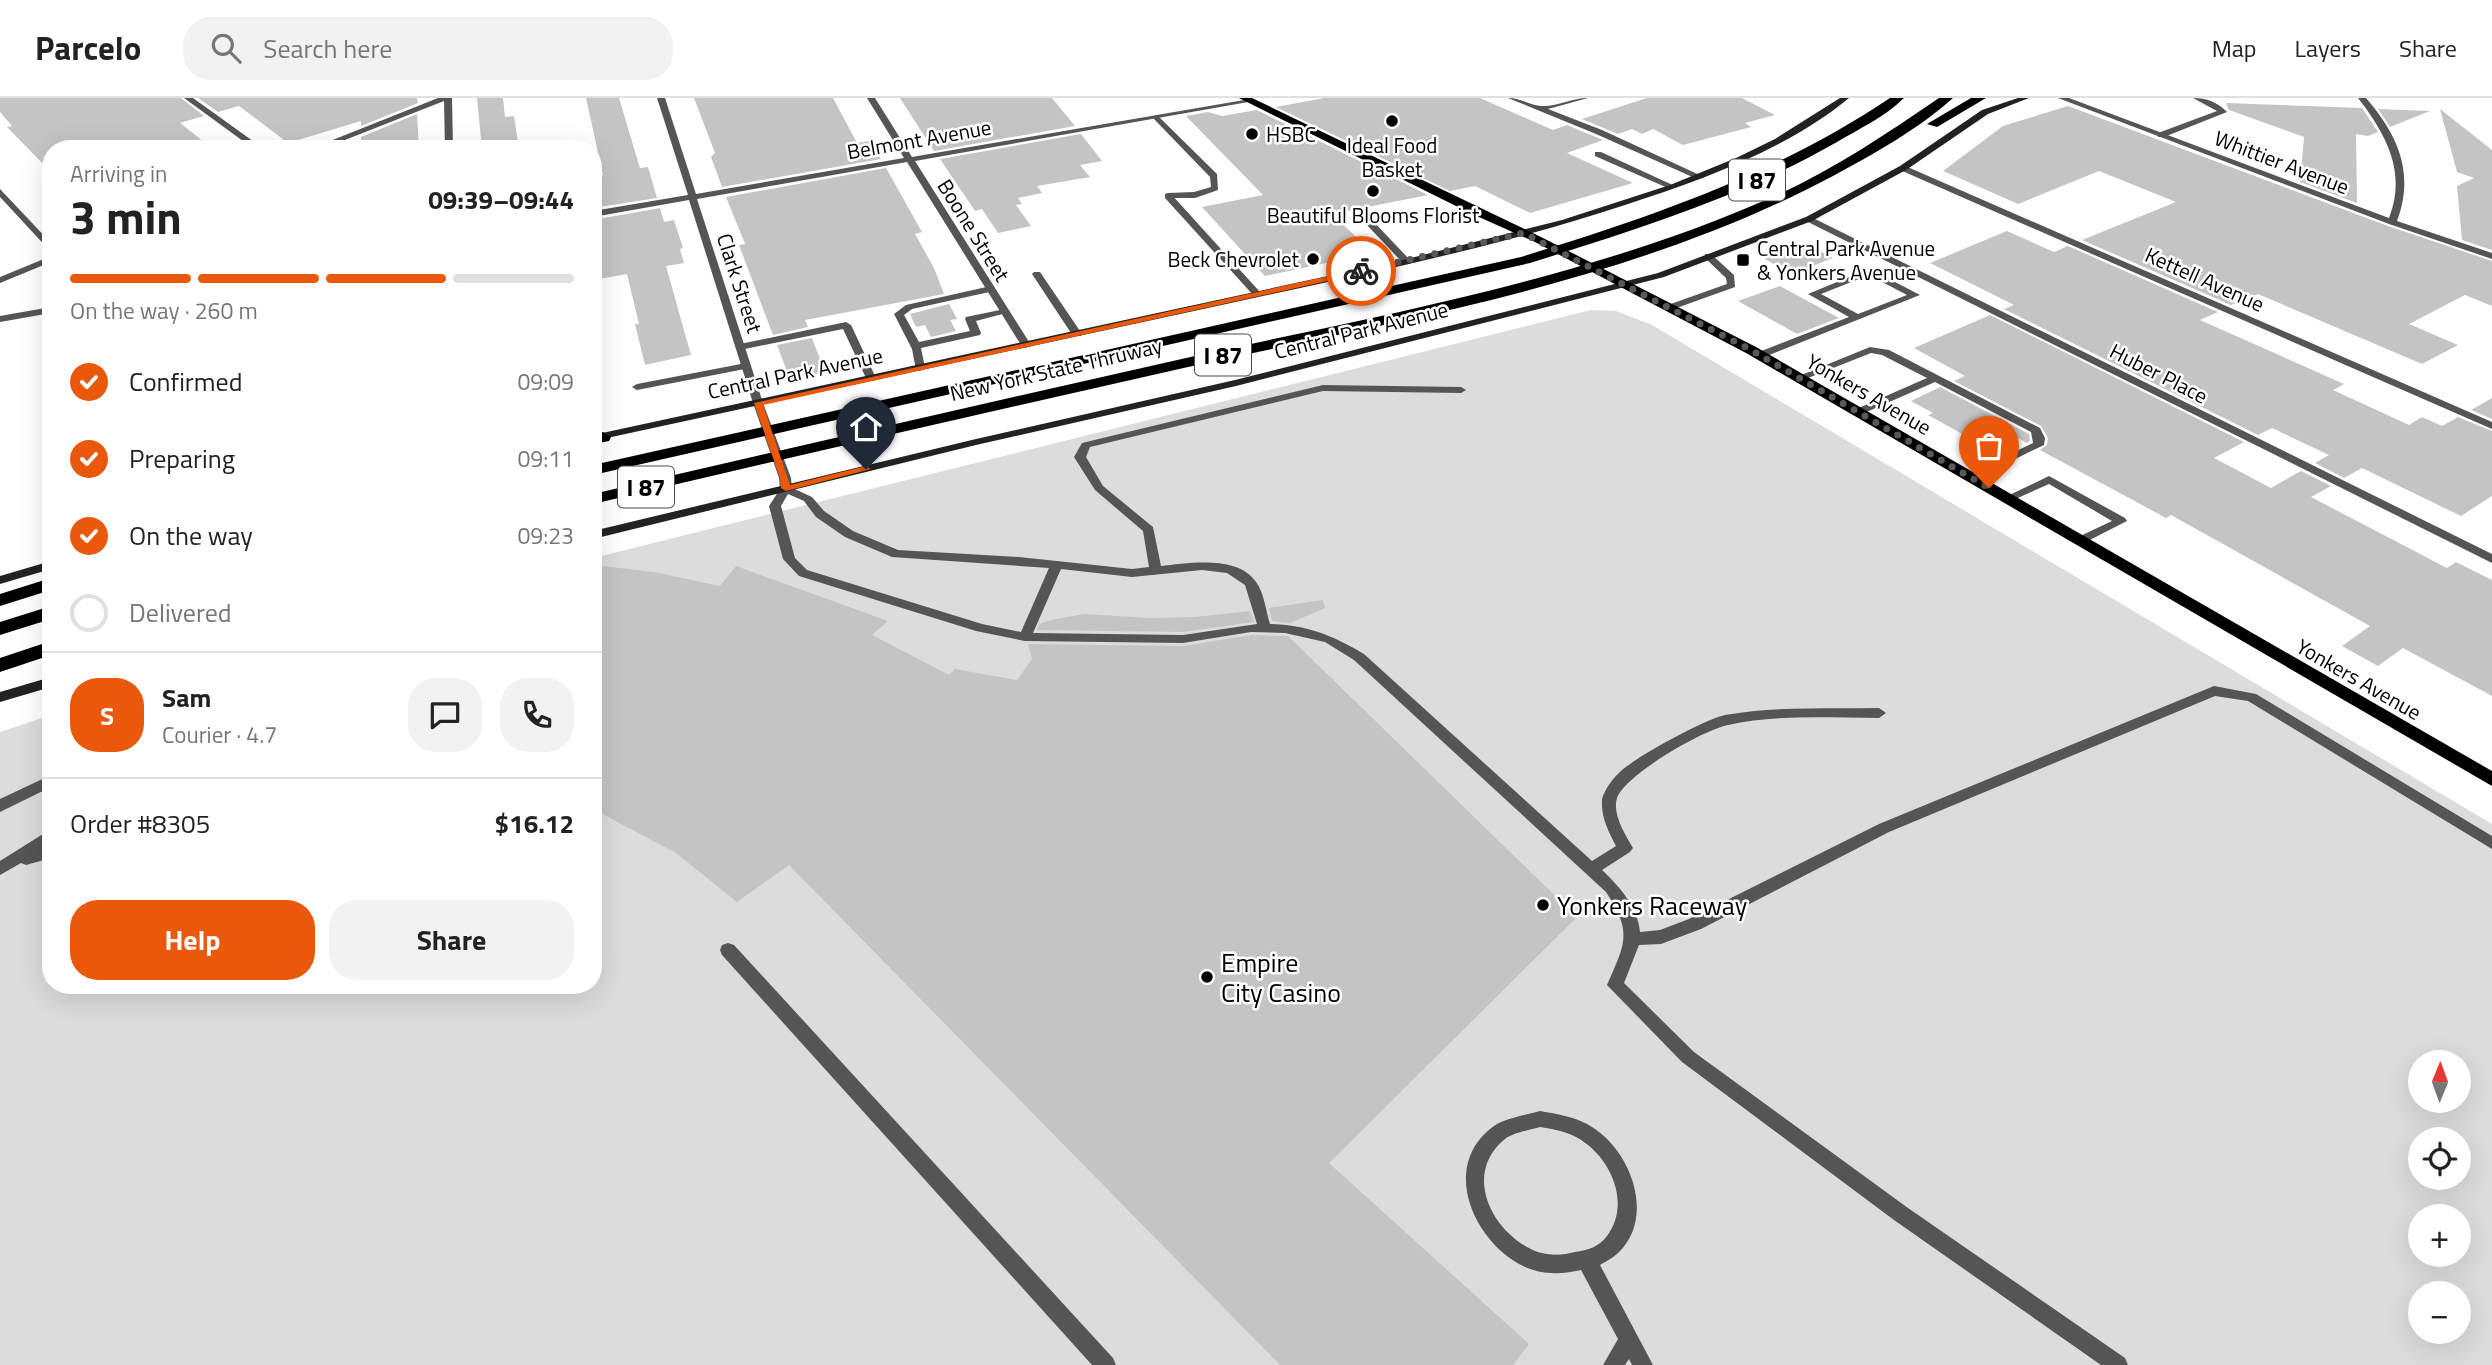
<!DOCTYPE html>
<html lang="en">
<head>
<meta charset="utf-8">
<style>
  body { margin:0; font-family:"Titillium Web",sans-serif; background:#f2f2f2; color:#222; height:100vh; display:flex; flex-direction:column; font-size:26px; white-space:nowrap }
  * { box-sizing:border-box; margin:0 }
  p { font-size:23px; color:#767676 }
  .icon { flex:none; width:38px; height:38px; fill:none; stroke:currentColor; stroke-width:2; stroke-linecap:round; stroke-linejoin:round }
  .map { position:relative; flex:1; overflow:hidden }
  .side { position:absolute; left:42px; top:42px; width:560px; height:854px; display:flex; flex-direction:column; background:#fff; border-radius:28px; box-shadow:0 7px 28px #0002 }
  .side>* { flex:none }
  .needle { width:46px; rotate:1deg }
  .fabs { position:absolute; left:2408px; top:952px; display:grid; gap:14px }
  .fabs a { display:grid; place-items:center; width:63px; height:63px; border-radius:50%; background:#fff; box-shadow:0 7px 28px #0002; font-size:35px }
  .pin { position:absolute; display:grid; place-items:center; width:60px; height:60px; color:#fff; margin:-72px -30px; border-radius:50% 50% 50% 0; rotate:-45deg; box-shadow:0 0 7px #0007 }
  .pin .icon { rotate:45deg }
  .courier { position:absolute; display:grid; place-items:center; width:70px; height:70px; margin:-35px; border:5px solid #ea580c; border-radius:50%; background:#fff; color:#222; box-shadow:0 2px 9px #0007 }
  .overview em { font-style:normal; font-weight:700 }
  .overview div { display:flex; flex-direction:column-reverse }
  .overview { display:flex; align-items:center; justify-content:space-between; height:119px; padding:0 28px }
  h1 { font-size:46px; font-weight:700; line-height:52px }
  .bar { display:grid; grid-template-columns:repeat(4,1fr); gap:10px 7px; align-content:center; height:84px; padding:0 28px }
  .bar i { height:9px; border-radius:5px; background:#e0e0e0 }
  .bar .on { background:#ea580c }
  .bar p { grid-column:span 4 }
  .line { display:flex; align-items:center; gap:18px; padding:0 28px; border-top:2px solid #e0e0e0 }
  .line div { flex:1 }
  .round { display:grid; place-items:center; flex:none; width:74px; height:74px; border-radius:28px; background:#f2f2f2 }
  ol { padding:0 28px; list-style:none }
  li { display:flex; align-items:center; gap:21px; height:77px }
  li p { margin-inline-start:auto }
  li .icon { padding:7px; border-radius:50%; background:#ea580c; color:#fff; stroke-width:4 }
  li:last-child { color:#767676 }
  li i { width:38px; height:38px; border:4px solid #e0e0e0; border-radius:50% }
  .cta { display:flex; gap:14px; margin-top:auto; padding:14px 28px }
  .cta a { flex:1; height:80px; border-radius:28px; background:#ea580c; color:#fff; font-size:28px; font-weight:700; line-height:80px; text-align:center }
  .cta a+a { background:#f2f2f2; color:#222 }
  header { display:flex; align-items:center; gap:42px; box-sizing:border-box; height:98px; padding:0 35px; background:#fff; border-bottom:2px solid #e0e0e0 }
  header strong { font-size:33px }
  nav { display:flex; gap:38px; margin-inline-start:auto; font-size:24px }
  .search { width:490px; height:63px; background:#f2f2f2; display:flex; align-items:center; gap:18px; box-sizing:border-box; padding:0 24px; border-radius:28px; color:#767676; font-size:26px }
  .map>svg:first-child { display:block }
  .green { fill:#dcdcdc; fill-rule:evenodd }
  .building { fill:#c4c4c4 }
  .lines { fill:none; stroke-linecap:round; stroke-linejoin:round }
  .lane { fill:#555; fill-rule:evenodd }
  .street { fill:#555; fill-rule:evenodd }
  .secondary { fill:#222; fill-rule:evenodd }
  .primary { fill:#000; fill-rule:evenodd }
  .highway { fill:#000; fill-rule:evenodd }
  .route { fill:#ea580c }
  .done { stroke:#595959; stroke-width:7; stroke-dasharray:0 12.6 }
  .poi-dot { fill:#000; stroke:#fff; stroke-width:2.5 }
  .labels { text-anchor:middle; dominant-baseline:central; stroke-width:5; stroke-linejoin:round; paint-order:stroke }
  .far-poi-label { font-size:21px; fill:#000; stroke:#fff; text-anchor:start }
  .far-street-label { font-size:21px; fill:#000; stroke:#fff }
  .shield { fill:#fff; stroke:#4c4c4c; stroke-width:2 }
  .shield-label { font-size:24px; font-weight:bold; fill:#000 }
  .poi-label { font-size:26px; fill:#000; stroke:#fff; text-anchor:start }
</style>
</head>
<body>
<header>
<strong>Parcelo</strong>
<div class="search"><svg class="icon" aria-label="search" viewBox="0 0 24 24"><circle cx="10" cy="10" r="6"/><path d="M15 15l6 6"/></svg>Search here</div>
<nav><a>Map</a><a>Layers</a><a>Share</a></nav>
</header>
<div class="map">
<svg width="2492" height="1267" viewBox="0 0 2492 1267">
  <rect width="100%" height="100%" fill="#fff"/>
  <path class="green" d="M1591,212L1616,213L1652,227L2492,726V1267H0V634L51,617V887H593V460ZM2420,964H2459V1003H2420ZM2420,1041H2459V1080H2420ZM2420,1118H2459V1157H2420ZM2420,1195H2459V1234H2420Z"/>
  <path class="building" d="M0,0H181L204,18L180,25L213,51H51V74L7,29L12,28L0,14Z
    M198,0H417L418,5L361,28V23L288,45L239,8L218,14Z
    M477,0H503L505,19L514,18L519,51H482Z
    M586,0H619L640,70L648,69L657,100L593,110V78L603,77Z
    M694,0H833L857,45L869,43L881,61L722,89L711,59L715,55Z
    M900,0H1052L1075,28L934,53Z
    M1324,0H1480L1553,32L1567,27L1603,42L1567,55L1633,85L1530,115L1475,88L1450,93L1276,9Z
    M1647,0H1742L1775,17L1745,25L1751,29L1683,47L1653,31L1642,36L1632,31L1618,36L1582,21Z
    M2226,5L2362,10L2378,34L2368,38L2356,36L2357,105L2300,84L2304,39L2229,12Z
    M2068,8L2388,128L2492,163V208L2465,197L2409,226L2458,247L2422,266L2258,196L2231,207L2082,142L2176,104L2099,73L2018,106L1943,73L2003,28Z
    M2378,11L2430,13L2390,29Z
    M2440,11L2492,52V152L2462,142L2457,88L2474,80L2457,74Z
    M1257,12L1428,97L1332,116L1373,155L1265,178L1202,109L1263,97L1186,18L1208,14L1222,18Z
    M417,16L419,51H361V39Z
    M1081,36L1102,63L1080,67L1090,79L1037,88L1042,95L1018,100L1022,106L1016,107L1031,128L998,135L982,111L975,113L940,61Z
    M886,70L922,134L915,136L934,170L944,196L805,222L808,229L773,237L739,147L745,146L726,99Z
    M660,110L664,124L674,122L683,150L680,151L684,165L666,168L691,257L645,267L635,226H639L627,176L593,182V122Z
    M2007,133L2054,154L2068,148L2218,214L2200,222L2344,286L2333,292L2409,327L2422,319L2442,328L2458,319L2492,333V398L2461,418L2362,370L2344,380L2315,365L2329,357L2272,330L2258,337L2004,211L2014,207L1930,165Z
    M1805,145L1833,160L1792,176L1763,160Z
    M1780,188L1839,220L1797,236L1738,203Z
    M949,206L957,221L950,222L956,233L931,239L925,227L916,229L910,216Z
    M1990,217L2244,344L2214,360L2271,390L2301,373L2331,388L2311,399L2447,470L2456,464L2492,482V598L2403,550L2378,568L2342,548L2370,528L2171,417L2166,420L2040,352L2047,347L2048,340L2041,328L1954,283L1965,278L1914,250Z
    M812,240L825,274L790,281L777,247Z
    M1940,289L2029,336L2030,343L2027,345L2018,340L1998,350L1980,341L1975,343L1928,317L1933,315L1911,303Z
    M2492,300V321L2471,312Z
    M593,467L654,474L720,488L736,468L888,523L872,537L949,577L955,571L1017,582L1032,561L1028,546L1183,548L1251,537L1288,538L1577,819L1329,1065L1529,1246L1513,1267H1280L789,767L737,804L676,755L593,711Z
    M1323,502L1325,510L1290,525L1272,523L1269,510Z
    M1250,513L1254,524L1183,534L1037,532L1040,526L1051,522L1084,516L1150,520L1195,519Z"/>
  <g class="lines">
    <path class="lane" d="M2193,0C2207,0 2217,4 2227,14L2164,39H2158V35L2217,13Z
      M1157,17L1217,76L1218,92L1195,100H1165V96L1168,95L1194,94L1211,89L1210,79L1154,21L1153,19Z
      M1595,54H1601L1677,89L1670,91L1595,58Z
      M1365,121H1371L1410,162V166H1404L1365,125Z
      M1705,156H1711L1734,177L1735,189L1671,212H1665V208L1727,186L1726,180L1705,160Z
      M1866,172H1872L1920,197L1764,259H1756V255L1849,219L1808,196ZM1869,177L1907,197L1858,216L1821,196Z
      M1034,174H1040L1082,236L1081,238H1073L1032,176Z
      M991,188L994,189V193L912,211L904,217L919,244L970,233L965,221L966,219L1005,211L1010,214L976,223L981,235L980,237L921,250L925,270L920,273L916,272L912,251L894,216L906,207Z
      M846,224L851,227L876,280L875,282L871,283L866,280L843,231L740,252L735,249L740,246Z
      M1870,249L1889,252L2040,330L2045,340L2044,347L1974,381H1966V377L2033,345L2031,334L1935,284L1862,316H1854V312L1927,280L1882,257L1871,255L1803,282H1795L1794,280Z
      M746,265L751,268L750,270L637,292L632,289L637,286Z
      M1323,287L1461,289L1466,292L1461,295L1323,293L1090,349L1086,359L1103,388L1153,429L1161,468C1189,465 1238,457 1256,484C1264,494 1266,514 1270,526C1307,527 1332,537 1364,556L1592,763L1616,748C1609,734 1601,720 1602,703C1602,696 1612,681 1618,676C1631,661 1705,621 1725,617C1775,608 1828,611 1879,610L1886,615L1879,620C1831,620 1775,616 1728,627C1703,632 1626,676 1617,700C1612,716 1625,736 1633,750L1630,754L1602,772C1619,788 1638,809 1640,834L1660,832L1689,821L1879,726L2214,588L2256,596L2492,738V751L2248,603L2215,598L1889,734L1701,831L1661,846L1639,847L1624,885L1694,954L1908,1110L2125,1260L2128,1267H2101L1894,1122L1682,964L1607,887C1625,845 1633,835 1606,794L1354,562L1325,544L1285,535L1251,534L1183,545L1025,543L976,533L799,478L783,461L769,408L782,388L786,387L812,399L824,413L853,433L898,452L1019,459L1132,471L1149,469L1143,433L1095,392L1074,359L1082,345ZM788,396L804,403L816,419L845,439L892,459L1049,470L1021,534L982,526L807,472L795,460L781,408ZM1061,471L1132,479L1202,472L1227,475L1245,487L1257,526L1183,537L1033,535Z
      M2049,378L2125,420L2127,423L2080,447L2074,443L2076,440L2112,423L2049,386L2011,403H2003L2001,401Z
      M51,677V689L0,714V701Z
      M51,731V745L42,750L51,748V760L26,767L21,765L0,777V763Z
      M728,845L734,847L1113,1260L1116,1267H1092L722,857L720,852L722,847Z
      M1540,1013C1557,1016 1577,1019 1592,1029C1631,1053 1656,1119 1618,1155C1613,1160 1605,1164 1600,1167L1653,1267H1632L1629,1261L1625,1267H1603L1618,1241L1581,1172C1561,1177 1538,1177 1519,1166C1471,1139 1441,1066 1494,1028C1505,1020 1526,1017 1540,1013ZM1540,1029C1552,1031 1565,1033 1576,1039C1610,1057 1632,1105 1607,1138C1599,1149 1588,1152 1575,1154C1560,1158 1543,1158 1529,1150C1489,1129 1464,1074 1505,1041C1513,1035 1529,1032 1540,1029Z"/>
    <path class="street" d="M184,0H193L264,51H254Z
      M438,0H452L453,51H445L444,3L322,51H310Z
      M657,0H665L696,96L904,60L867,0H875L912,59L1250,1L1254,3L915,63L1031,247L1026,250L1021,247L907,64L697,101L763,305L791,380L792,390L786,393L780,390L779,380L753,305L689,102L593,119V113L688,97Z
      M1508,0C1521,0 1531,8 1542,8C1556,9 1572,0 1588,0L1548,11L1602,32L1704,79L1697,81L1596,36Z
      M2058,0H2069L2389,120C2407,74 2386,36 2358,0H2366C2398,37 2415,75 2397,123L2492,155V161L2389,126Z
      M1903,67L2492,324V331L1900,72L1899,70Z
      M0,91L51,145V154L0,99Z
      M1165,96H1171L1260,194V198H1254L1165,100Z
      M1809,118L2492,456V465L1806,123L1805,121Z
      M51,158V164L0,185V179Z
      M51,209V215L0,224V218Z"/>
    <path class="secondary" d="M1840,0H1849C1786,52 1702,82 1625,107C1492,151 1354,178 1217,208C1009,253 801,298 593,343V337L1407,161L1562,122L1670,87L1736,60L1775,41Z
      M2018,0H2029L1988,16L1906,72L1812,123L1664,179L1236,288L976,347L593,441V433L976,341L1235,282L1658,175L1806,119L1900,68L1982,12Z
      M51,463V471L0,486V478Z
      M51,579V589L0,604V594Z"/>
    <path class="primary" d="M1239,0H1252L1543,140L1756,249L2492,673V688L1746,255L1535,144L1470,115Z"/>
    <path class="highway" d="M1890,0H1904C1886,18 1859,31 1837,44C1741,99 1635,132 1530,165L593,377V367L1521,159C1653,118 1775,77 1890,0Z
      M1939,0H1953C1920,30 1872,57 1833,78C1633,184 1406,221 1188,269C989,314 791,359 593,406V396C794,349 994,303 1195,258C1391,215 1590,180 1775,98C1833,72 1886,36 1939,0Z
      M1971,0H1986L1937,29L1927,26Z
      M603,334L611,339L609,343L593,346V336Z
      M51,480V492L0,508V496Z
      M51,508V521L0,537V524Z
      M51,543V557L0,574V560Z"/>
  </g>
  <path class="route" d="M1361,171L1364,175L763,307L790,387L866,368L871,371L786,393L781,390L780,380L754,305Z"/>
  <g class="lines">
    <path class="done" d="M1361,173L1523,135L1751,252L1989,390"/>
  </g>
  <g class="poi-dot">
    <circle cx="1392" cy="23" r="7"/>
    <circle cx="1252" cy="36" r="7"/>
    <circle cx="1373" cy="93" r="7"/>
    <circle cx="1313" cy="161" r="7"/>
    <rect x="1736" y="155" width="14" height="14" rx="3.5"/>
    <circle cx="1543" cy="807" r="7"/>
    <circle cx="1207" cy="879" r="7"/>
  </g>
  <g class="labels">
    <g class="far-poi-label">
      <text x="1266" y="36">HSBC</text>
      <text x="1392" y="47" text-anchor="middle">Ideal Food<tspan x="1392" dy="24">Basket</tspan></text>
      <text x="1373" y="117" text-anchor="middle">Beautiful Blooms Florist</text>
      <text x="1757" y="150">Central Park Avenue<tspan x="1757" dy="24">&amp; Yonkers Avenue</tspan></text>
      <text x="1299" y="161" text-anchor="end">Beck Chevrolet</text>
    </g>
    <g class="far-street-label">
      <text transform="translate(919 41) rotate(-10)">Belmont Avenue</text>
      <text transform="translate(2282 64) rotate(21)">Whittier Avenue</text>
      <text transform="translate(974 132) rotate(58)">Boone Street</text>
      <text transform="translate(2205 181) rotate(24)">Kettell Avenue</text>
      <text transform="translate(740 185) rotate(72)">Clark Street</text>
      <text transform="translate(1361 232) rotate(-14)">Central Park Avenue</text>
      <text transform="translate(1056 271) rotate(-13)">New York State Thruway</text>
      <text transform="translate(795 275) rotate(-12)">Central Park Avenue</text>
      <text transform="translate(2159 275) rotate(27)">Huber Place</text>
      <text transform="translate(1869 296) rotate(30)">Yonkers Avenue</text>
      <text transform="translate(2359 581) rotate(30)">Yonkers Avenue</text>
    </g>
    <g class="shield">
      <rect x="1729" y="61.5" width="56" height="41" rx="5"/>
      <rect x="1195" y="236.5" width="56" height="41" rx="5"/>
      <rect x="618" y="368.5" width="56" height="41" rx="5"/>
    </g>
    <g class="shield-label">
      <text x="1757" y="82">I 87</text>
      <text x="1223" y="257">I 87</text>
      <text x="646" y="389">I 87</text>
    </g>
    <g class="poi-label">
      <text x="1557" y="807">Yonkers Raceway</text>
      <text x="1221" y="864">Empire<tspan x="1221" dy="30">City Casino</tspan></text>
    </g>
  </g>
</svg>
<div class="fabs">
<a><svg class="needle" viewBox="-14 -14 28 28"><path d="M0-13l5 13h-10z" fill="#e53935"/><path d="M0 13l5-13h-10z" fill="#767676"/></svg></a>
<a><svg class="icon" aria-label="locate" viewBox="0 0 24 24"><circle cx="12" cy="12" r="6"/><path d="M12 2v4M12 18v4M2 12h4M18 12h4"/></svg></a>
<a>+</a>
<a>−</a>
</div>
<div class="pin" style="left:1989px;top:390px;background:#ea580c"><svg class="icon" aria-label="bag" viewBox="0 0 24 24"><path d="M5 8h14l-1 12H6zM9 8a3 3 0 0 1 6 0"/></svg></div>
<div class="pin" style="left:866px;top:371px;background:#1f2937"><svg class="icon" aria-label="home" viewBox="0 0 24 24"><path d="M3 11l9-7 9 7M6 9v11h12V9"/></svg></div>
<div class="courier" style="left:1361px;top:173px"><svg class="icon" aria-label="bike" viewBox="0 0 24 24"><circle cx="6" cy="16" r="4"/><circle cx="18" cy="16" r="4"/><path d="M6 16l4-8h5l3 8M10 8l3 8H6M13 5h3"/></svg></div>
<section class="side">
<div class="overview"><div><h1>3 min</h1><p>Arriving in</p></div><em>09:39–09:44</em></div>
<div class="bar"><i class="on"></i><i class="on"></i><i class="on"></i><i></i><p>On the way · 260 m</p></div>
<ol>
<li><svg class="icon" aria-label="check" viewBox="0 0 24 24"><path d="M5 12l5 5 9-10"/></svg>Confirmed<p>09:09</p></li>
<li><svg class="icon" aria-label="check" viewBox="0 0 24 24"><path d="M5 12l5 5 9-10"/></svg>Preparing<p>09:11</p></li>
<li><svg class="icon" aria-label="check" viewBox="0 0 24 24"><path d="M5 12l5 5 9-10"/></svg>On the way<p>09:23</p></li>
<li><i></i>Delivered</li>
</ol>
<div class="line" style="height:126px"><b class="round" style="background:#ea580c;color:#fff">S</b><div><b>Sam</b><p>Courier · 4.7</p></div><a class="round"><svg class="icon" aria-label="chat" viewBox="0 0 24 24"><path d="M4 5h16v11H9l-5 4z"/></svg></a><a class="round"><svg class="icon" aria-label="phone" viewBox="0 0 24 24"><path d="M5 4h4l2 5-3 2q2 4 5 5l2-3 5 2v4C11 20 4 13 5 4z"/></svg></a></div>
<div class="line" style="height:91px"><div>Order #8305</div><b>$16.12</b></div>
<div class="cta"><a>Help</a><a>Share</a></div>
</section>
</div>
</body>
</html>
